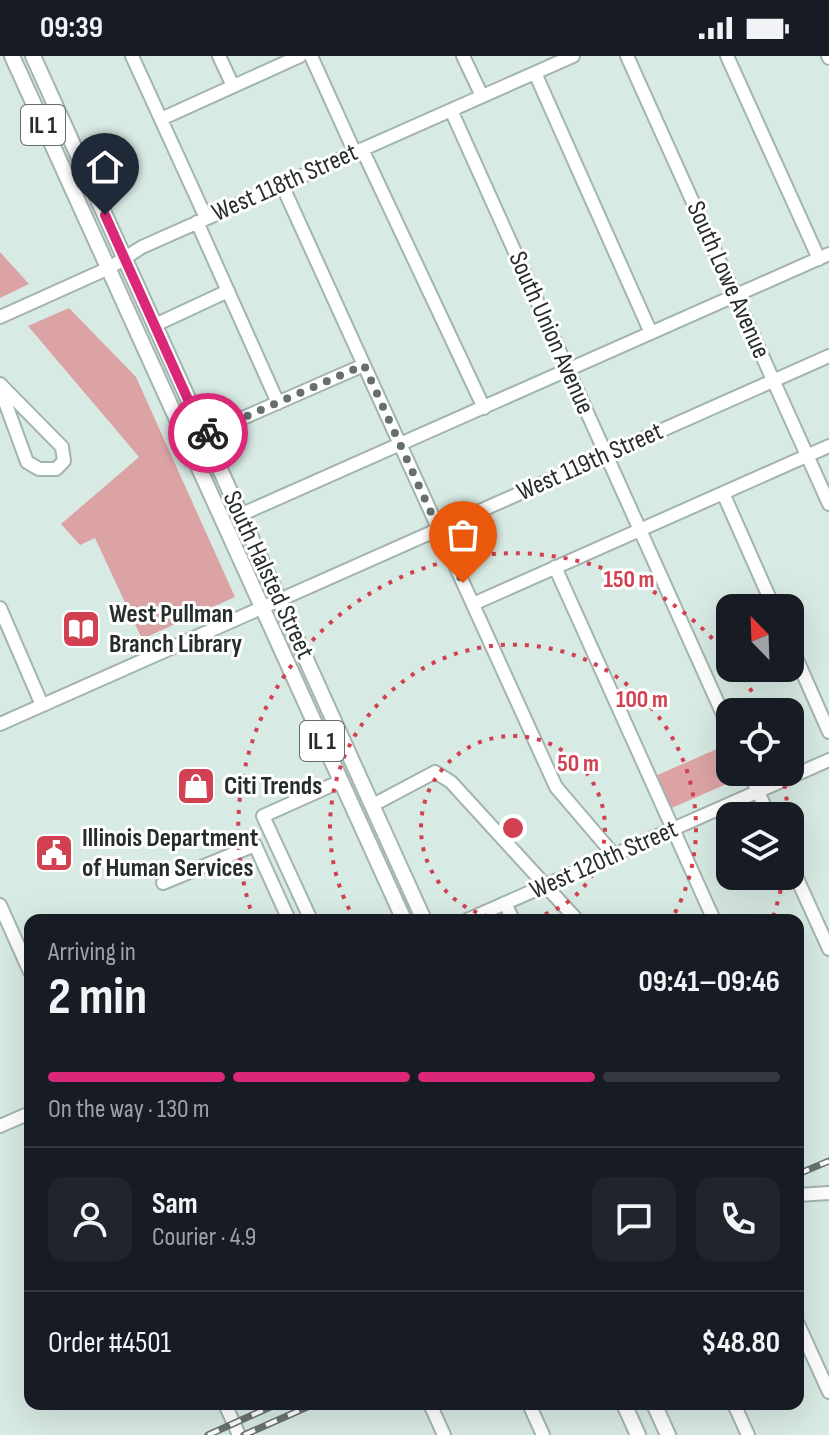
<!DOCTYPE html>
<html lang="en">
<head>
<meta charset="utf-8">
<style>
  body { margin:0; font-family:"Sofia Sans Condensed",sans-serif; background:#20242c; color:#f1f3f6; height:100vh; display:flex; flex-direction:column; font-size:30px; white-space:nowrap }
  * { box-sizing:border-box; margin:0 }
  p { font-size:26px; color:#9ea1a6 }
  .icon { flex:none; width:44px; height:44px; fill:none; stroke:currentColor; stroke-width:2; stroke-linecap:round; stroke-linejoin:round }
  .map { position:relative; flex:1; overflow:hidden }
  .sheet { position:absolute; left:24px; top:858px; width:780px; height:496px; display:flex; flex-direction:column; background:#171b24; border-radius:16px; box-shadow:0 8px 32px #0002 }
  .sheet>* { flex:none }
  .needle { width:52px; rotate:337deg }
  .fabs { position:absolute; left:716px; top:538px; display:grid; gap:16px }
  .fabs a { display:grid; place-items:center; width:88px; height:88px; border-radius:16px; background:#171b24; box-shadow:0 8px 32px #0002; font-size:40px }
  .pin { position:absolute; display:grid; place-items:center; width:68px; height:68px; color:#fff; margin:-82px -34px; border-radius:50% 50% 50% 0; rotate:-45deg; box-shadow:0 0 8px #0007 }
  .pin .icon { rotate:45deg }
  .courier { position:absolute; display:grid; place-items:center; width:80px; height:80px; margin:-40px; border:6px solid #db2777; border-radius:50%; background:#fff; color:#222; box-shadow:0 2px 10px #0007 }
  .overview em { font-style:normal; font-weight:700 }
  .overview div { display:flex; flex-direction:column-reverse }
  .overview { display:flex; align-items:center; justify-content:space-between; height:136px; padding:0 24px }
  h1 { font-size:52px; font-weight:700; line-height:60px }
  .bar { display:grid; grid-template-columns:repeat(4,1fr); gap:12px 8px; align-content:center; height:96px; padding:0 24px }
  .bar i { height:10px; border-radius:6px; background:#363941 }
  .bar .current { background:#db2777 }
  .bar p { grid-column:span 4 }
  .line { display:flex; align-items:center; gap:20px; padding:0 24px; border-top:2px solid #363941 }
  .line div { flex:1 }
  .round { display:grid; place-items:center; flex:none; width:84px; height:84px; border-radius:16px; background:#20242c }
  .status { display:flex; justify-content:space-between; align-items:center; height:56px; padding:0 40px; background:#171b24; direction:ltr }
  .status svg { height:22px; fill:currentColor }
  .map>svg:first-child { display:block }
  .green { fill:#dba3a4 }
  .lines { fill:none; stroke-linecap:round; stroke-linejoin:round }
  .minor-casing { stroke:#a3b4ae; stroke-width:16 }
  .major-casing { stroke:#a3b4ae; stroke-width:18 }
  .minor { stroke:#fff; stroke-width:12 }
  .major { stroke:#fff; stroke-width:14 }
  .rail-casing { stroke:#68726f; stroke-width:7 }
  .rail { stroke:#fff; stroke-width:4; stroke-dasharray:12; stroke-linecap:butt }
  .done { stroke:#656f6c; stroke-width:8; stroke-dasharray:0 14.4 }
  .route { stroke:#db2777; stroke-width:10 }
  .ring { fill:none; stroke:#d14151; stroke-width:4; stroke-dasharray:4 8 }
  .labels { text-anchor:middle; dominant-baseline:central; stroke-width:6; stroke-linejoin:round; paint-order:stroke }
  .shield { fill:#fff; stroke:#686c6b; stroke-width:2 }
  .shield-label { font-size:24px; font-weight:bold; fill:#272d2b }
  .street-label { font-size:26px; fill:#272d2b; stroke:#fff }
  .poi-label { font-size:26px; font-weight:bold; fill:#272d2b; stroke:#fff; text-anchor:start }
  .centre { fill:#d14151; stroke:#fff; stroke-width:4 }
  .ring-label { font-size:24px; text-anchor:middle; font-weight:bold; fill:#d14151; stroke:#fff; stroke-width:6; stroke-linejoin:round; paint-order:stroke }
</style>
</head>
<body>
<div class="status"><b>09:39</b><svg viewBox="0 0 49 12"><path d="M0 12V9h3v3zM5 12V6h3v6zM10 12V3h3v9zM15 12V0h3v12zM26 1h20v11H26zM47 4h2v5h-2z"/></svg></div>
<div class="map">
<svg width="829" height="1379" viewBox="0 0 829 1379">
  <rect width="100%" height="100%" fill="#d8eae4"/>
  <path class="green" d="M0,196L29,228L0,242Z
    M69,252L136,321L235,541L142,583L95,482L80,489L61,468L139,401L28,270Z
    M717,693L731,726L667,754L653,721Z"/>
  <g class="lines">
    <defs>
      <path id="minor" d="M132,0L206,162
        M219,0L233,30
        M311,0L355,97
        M463,0L482,40
        M627,0L829,448
        M727,0L819,203
        M828,0L829,2
        M535,17L651,277
        M451,54L730,674
        M161,63L300,0
        M362,93L484,352
        M282,129L556,731L614,799
        M197,166L278,347
        M0,261L109,212L142,191L573,0
        M155,269L228,235
        M0,328L62,391L64,405L56,413H39L27,406L0,332
        M204,379L364,309
        M723,437L774,552
        M240,459L829,198
        M555,511L714,864
        M473,548L829,390
        M0,552L42,649
        M790,588L829,676
        M0,668L829,300
        M749,716L769,760
        M373,749L435,716L451,726L577,864
        M790,807L829,893
        M163,827L255,789L289,864
        M505,847L513,864
        M0,849L30,916
        M311,864L263,760L341,725
        M467,864L829,704
        M0,1070L30,1057
        M798,1139L829,1137
        M798,1268L829,1336
        M225,1348L239,1379
        M430,1348L444,1379
        M529,1348L543,1379
        M734,1348L748,1379"/>
      <path id="major" d="M12,0L404,864
        M33,0L424,864
        M624,1348L638,1379
        M654,1348L668,1379"/>
    </defs>
    <use href="#minor" class="minor-casing"/>
    <use href="#major" class="major-casing"/>
    <use href="#minor" class="minor"/>
    <use href="#major" class="major"/>
    <defs>
      <path id="rail" d="M798,1118L829,1105
        M208,1379L277,1348
        M244,1379L314,1348"/>
    </defs>
    <use href="#rail" class="rail-casing"/>
    <use href="#rail" class="rail"/>
  </g>
  <g class="lines">
    <path class="done" d="M208,377L364,309L463,527"/>
    <path class="route" d="M105,159L204,379L208,377"/>
  </g>
  <g class="ring">
    <path d="M512 864A92 92 0 1 1 514 864"/>
    <path d="M355 864A183 183 0 1 1 671 864"/>
    <path d="M783 822A275 275 0 0 1 772 864M254 864A275 275 0 0 1 730 603M737 612A275 275 0 0 1 762 656M782 717A275 275 0 0 1 788 758"/>
  </g>
  <defs>
    <symbol id="library-square" viewBox="-11 -11 22 22"><rect x="-9" y="-9" width="18" height="18" rx="4" fill="#d14151" stroke="#fff"/><path d="M-6-4Q-3-5.5-.7-3.5V5Q-3 3-6 4ZM6-4Q3-5.5 .7-3.5V5Q3 3 6 4Z" fill="#fff"/></symbol>
    <symbol id="shop-square" viewBox="-11 -11 22 22"><rect x="-9" y="-9" width="18" height="18" rx="4" fill="#d14151" stroke="#fff"/><path d="M-5-2.5h2.3a2.7 3.5 0 0 1 5.4 0H5L5.5 6h-11ZM-1.5-2.5h3a1.5 2.3 0 0 0-3 0Z" fill="#fff"/></symbol>
    <symbol id="civic-square" viewBox="-11 -11 22 22"><rect x="-9" y="-9" width="18" height="18" rx="4" fill="#d14151" stroke="#fff"/><path d="M-.6-6.5H3V-4.5H.6V-3L4-1V1h2V6H-6V1h2V-1L-.6-3ZM-1.2 2.5V6h2.4V2.5Z" fill="#fff"/></symbol>
  </defs>
  <g fill-rule="evenodd">
    <use href="#library-square" x="59" y="551" width="44" height="44"/>
    <use href="#shop-square" x="174" y="708" width="44" height="44"/>
    <use href="#civic-square" x="32" y="775" width="44" height="44"/>
  </g>
  <g class="labels">
    <g class="shield">
      <rect x="21" y="49" width="44" height="40" rx="6"/>
      <rect x="300" y="665" width="44" height="40" rx="6"/>
    </g>
    <g class="shield-label">
      <text x="43" y="69">IL 1</text>
      <text x="322" y="685">IL 1</text>
    </g>
    <g class="street-label">
      <text transform="translate(285 127) rotate(-24)">West 118th Street</text>
      <text transform="translate(728 224) rotate(66)">South Lowe Avenue</text>
      <text transform="translate(551 277) rotate(66)">South Union Avenue</text>
      <text transform="translate(590 406) rotate(-24)">West 119th Street</text>
      <text transform="translate(268 519) rotate(65)">South Halsted Street</text>
      <text transform="translate(604 804) rotate(-24)">West 120th Street</text>
    </g>
    <g class="poi-label">
      <text x="109" y="558">West Pullman<tspan x="109" dy="30">Branch Library</tspan></text>
      <text x="224" y="730">Citi Trends</text>
      <text x="82" y="782">Illinois Department<tspan x="82" dy="30">of Human Services</tspan></text>
    </g>
  </g>
  <circle cx="513" cy="772" r="12" class="centre"/>
  <g class="ring-label">
    <text x="629" y="531">150 m</text>
    <text x="642" y="651">100 m</text>
    <text x="578" y="715">50 m</text>
  </g>
</svg>
<div class="fabs">
<a><svg class="needle" viewBox="-14 -14 28 28"><path d="M0-13l5 13h-10z" fill="#e53935"/><path d="M0 13l5-13h-10z" fill="#9ea1a6"/></svg></a>
<a><svg class="icon" aria-label="locate" viewBox="0 0 24 24"><circle cx="12" cy="12" r="6"/><path d="M12 2v4M12 18v4M2 12h4M18 12h4"/></svg></a>
<a><svg class="icon" aria-label="layers" viewBox="0 0 24 24"><path d="M12 4l9 5-9 5-9-5zM3 14l9 5 9-5"/></svg></a>
</div>
<div class="pin" style="left:463px;top:527px;background:#ea580c"><svg class="icon" aria-label="bag" viewBox="0 0 24 24"><path d="M5 8h14l-1 12H6zM9 8a3 3 0 0 1 6 0"/></svg></div>
<div class="pin" style="left:105px;top:159px;background:#1f2937"><svg class="icon" aria-label="home" viewBox="0 0 24 24"><path d="M3 11l9-7 9 7M6 9v11h12V9"/></svg></div>
<div class="courier" style="left:208px;top:377px"><svg class="icon" aria-label="bike" viewBox="0 0 24 24"><circle cx="6" cy="16" r="4"/><circle cx="18" cy="16" r="4"/><path d="M6 16l4-8h5l3 8M10 8l3 8H6M13 5h3"/></svg></div>
<section class="sheet">
<div class="overview"><div><h1>2 min</h1><p>Arriving in</p></div><em>09:41–09:46</em></div>
<div class="bar"><i class="current"></i><i class="current"></i><i class="current"></i><i></i><p>On the way · 130 m</p></div>
<div class="line" style="height:144px"><a class="round"><svg class="icon" aria-label="person" viewBox="0 0 24 24"><circle cx="12" cy="8" r="4"/><path d="M4 21q1-7 8-7t8 7"/></svg></a><div><b>Sam</b><p>Courier · 4.9</p></div><a class="round"><svg class="icon" aria-label="chat" viewBox="0 0 24 24"><path d="M4 5h16v11H9l-5 4z"/></svg></a><a class="round"><svg class="icon" aria-label="phone" viewBox="0 0 24 24"><path d="M5 4h4l2 5-3 2q2 4 5 5l2-3 5 2v4C11 20 4 13 5 4z"/></svg></a></div>
<div class="line" style="height:104px"><div>Order #4501</div><b>$48.80</b></div>
</section>
</div>
</body>
</html>
